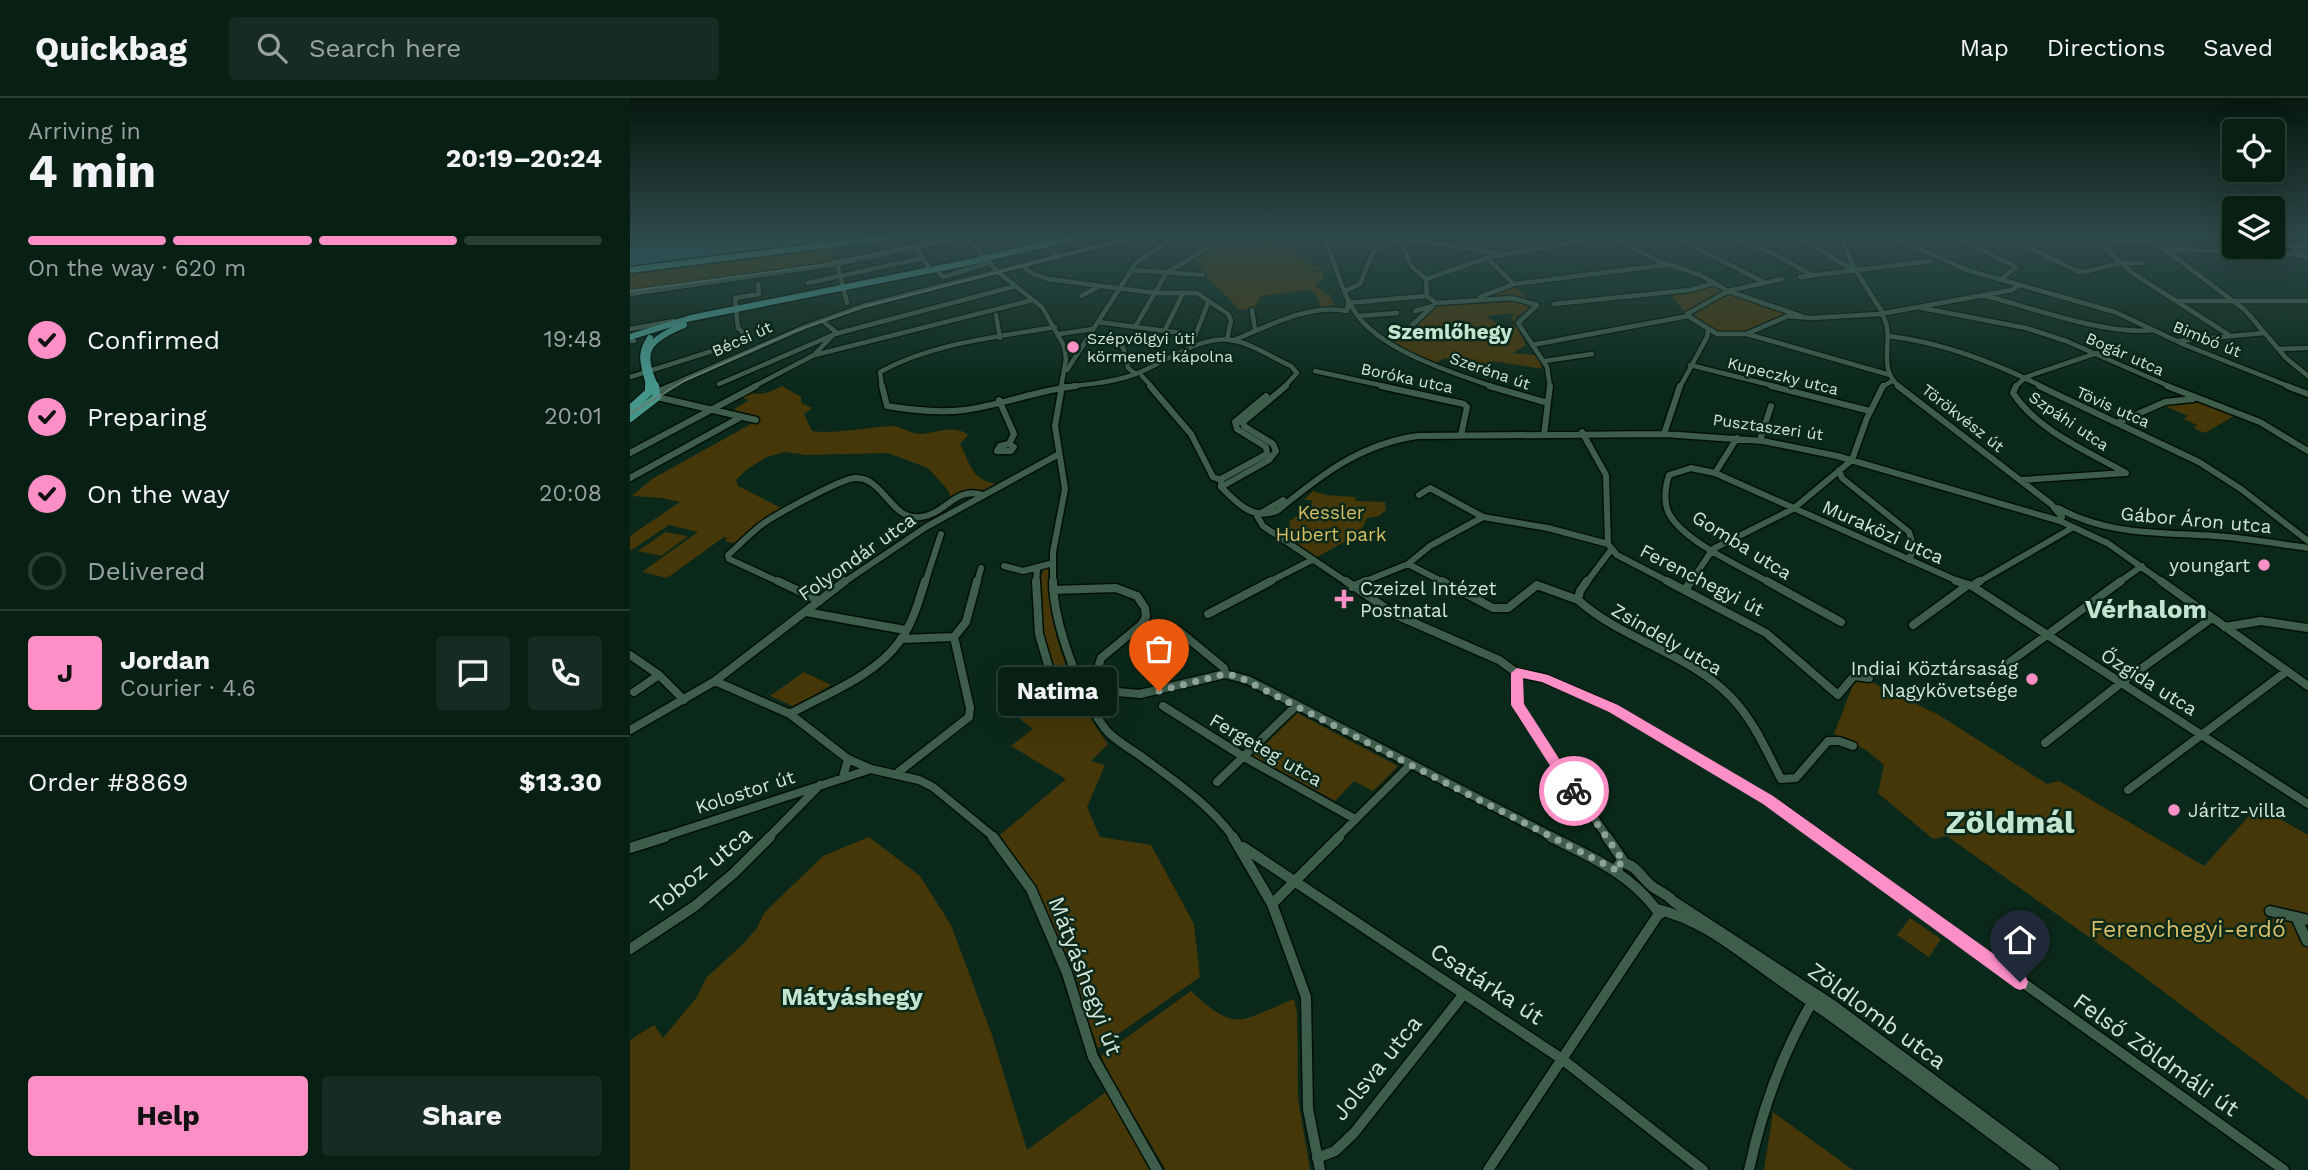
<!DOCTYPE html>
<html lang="en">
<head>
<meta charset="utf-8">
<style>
  body { margin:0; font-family:"Work Sans",sans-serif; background:#162c22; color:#f1f3f6; height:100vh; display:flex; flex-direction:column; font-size:26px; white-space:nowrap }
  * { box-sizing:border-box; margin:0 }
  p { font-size:23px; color:#98a2a0 }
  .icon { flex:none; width:38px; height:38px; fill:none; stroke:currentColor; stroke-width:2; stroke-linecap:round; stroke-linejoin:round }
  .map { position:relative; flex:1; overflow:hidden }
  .panel { display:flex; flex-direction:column; background:#081f14; width:630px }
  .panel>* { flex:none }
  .controls { position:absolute; left:1592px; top:21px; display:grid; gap:14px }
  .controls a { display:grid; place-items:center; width:63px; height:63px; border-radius:7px; background:#081f14; box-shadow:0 7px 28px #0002,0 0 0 2px #293d34; font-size:35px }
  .pin { position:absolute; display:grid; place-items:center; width:60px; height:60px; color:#fff; margin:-72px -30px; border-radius:50% 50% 50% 0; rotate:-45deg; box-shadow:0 0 7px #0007 }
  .pin .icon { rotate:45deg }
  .courier { position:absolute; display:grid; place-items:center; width:70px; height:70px; margin:-35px; border:5px solid #fb8fc6; border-radius:50%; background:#fff; color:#222; box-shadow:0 2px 9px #0007 }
  .bubble { position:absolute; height:49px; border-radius:7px; background:#081f14; box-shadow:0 7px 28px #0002,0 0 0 2px #293d34; font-size:23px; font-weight:700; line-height:49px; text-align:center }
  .head em { font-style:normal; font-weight:700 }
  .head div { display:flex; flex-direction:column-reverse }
  .head { display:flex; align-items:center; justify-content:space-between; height:119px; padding:0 28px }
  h1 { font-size:46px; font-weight:700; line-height:52px }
  .bar { display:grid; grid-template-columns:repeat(4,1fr); gap:10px 7px; align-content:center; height:84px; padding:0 28px }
  .bar i { height:9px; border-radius:5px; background:#293d34 }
  .bar .selected { background:#fb8fc6 }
  .bar p { grid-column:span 4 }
  .line { display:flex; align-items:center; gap:18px; padding:0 28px; border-top:2px solid #293d34 }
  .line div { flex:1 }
  .round { display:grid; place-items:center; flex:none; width:74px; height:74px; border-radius:7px; background:#162c22 }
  ol { padding:0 28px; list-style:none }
  li { display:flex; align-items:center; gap:21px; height:77px }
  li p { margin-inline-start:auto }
  li .icon { padding:7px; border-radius:50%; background:#fb8fc6; color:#111; stroke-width:4 }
  li:last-child { color:#98a2a0 }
  li i { width:38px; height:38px; border:4px solid #293d34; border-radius:50% }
  .button { display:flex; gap:14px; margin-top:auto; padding:14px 28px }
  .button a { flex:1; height:80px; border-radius:7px; background:#fb8fc6; color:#111; font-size:28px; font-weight:700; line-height:80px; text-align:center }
  .button a+a { background:#162c22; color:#f1f3f6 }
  header { display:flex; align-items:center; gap:42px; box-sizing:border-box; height:98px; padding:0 35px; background:#081f14; border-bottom:2px solid #293d34 }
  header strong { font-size:33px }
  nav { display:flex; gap:38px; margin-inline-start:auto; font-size:24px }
  .search { width:490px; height:63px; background:#162c22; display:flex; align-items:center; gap:18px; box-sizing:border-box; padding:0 24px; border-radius:7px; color:#98a2a0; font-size:26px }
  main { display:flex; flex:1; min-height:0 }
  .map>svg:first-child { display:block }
  .green { fill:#463709 }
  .water { fill:#226e89 }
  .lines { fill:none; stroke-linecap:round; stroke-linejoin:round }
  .minor-far3-casing { stroke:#001006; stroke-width:7 }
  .minor-far2-casing { stroke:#001006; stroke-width:9 }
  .minor-far1-casing { stroke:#001006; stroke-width:11 }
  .minor-casing { stroke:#001006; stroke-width:13 }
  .major-far1-casing { stroke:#001006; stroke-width:9 }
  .major-casing { stroke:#001006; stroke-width:10 }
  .minor-far3 { stroke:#3e5d4b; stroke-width:4.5 }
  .minor-far2 { stroke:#3e5d4b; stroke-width:6 }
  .minor-far1 { stroke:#3e5d4b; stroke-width:8 }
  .minor { stroke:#3e5d4b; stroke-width:10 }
  .major-far1 { stroke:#45958b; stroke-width:6 }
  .major { stroke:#45958b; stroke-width:8 }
  .tram { stroke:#667e71; stroke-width:2 }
  .route { fill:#fb8fc6 }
  .done { stroke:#8ea397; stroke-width:7; stroke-dasharray:0 12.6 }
  .poi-dot { fill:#fb8fc6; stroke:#0b291a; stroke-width:2.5 }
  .labels { text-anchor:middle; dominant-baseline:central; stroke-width:5; stroke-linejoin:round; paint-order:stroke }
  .far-poi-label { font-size:16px; fill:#d4e5da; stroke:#0b291a; text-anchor:start }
  .far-street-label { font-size:16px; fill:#d4e5da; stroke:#0b291a }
  .park-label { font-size:19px; fill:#dabc64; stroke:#0b291a }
  .street-label { font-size:19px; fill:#d4e5da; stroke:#0b291a }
  .poi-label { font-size:19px; fill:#d4e5da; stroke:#0b291a; text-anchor:end }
  .far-district-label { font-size:21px; font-weight:bold; fill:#c3e5d0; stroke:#0b291a }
  .near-street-label { font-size:23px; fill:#d4e5da; stroke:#0b291a }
  .near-park-label { font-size:23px; fill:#dabc64; stroke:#0b291a }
  .near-neighbourhood-label { font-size:24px; font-weight:bold; fill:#c3e5d0; stroke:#0b291a }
  .district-label { font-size:26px; font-weight:bold; fill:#c3e5d0; stroke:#0b291a }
  .near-district-label { font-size:32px; font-weight:bold; fill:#c3e5d0; stroke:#0b291a }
</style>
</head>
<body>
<header>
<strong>Quickbag</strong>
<div class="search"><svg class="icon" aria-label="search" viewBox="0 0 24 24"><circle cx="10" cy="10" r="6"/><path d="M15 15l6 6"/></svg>Search here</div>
<nav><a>Map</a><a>Directions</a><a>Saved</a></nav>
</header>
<main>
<section class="panel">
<div class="head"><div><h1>4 min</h1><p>Arriving in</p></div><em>20:19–20:24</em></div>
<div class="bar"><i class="selected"></i><i class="selected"></i><i class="selected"></i><i></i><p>On the way · 620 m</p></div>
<ol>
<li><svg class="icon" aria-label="check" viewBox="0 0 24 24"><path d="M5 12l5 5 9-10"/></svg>Confirmed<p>19:48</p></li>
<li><svg class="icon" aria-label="check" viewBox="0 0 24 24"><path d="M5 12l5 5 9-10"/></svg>Preparing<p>20:01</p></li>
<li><svg class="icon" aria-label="check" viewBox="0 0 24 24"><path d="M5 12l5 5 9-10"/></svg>On the way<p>20:08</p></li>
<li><i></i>Delivered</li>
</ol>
<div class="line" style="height:126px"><b class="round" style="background:#fb8fc6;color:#111">J</b><div><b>Jordan</b><p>Courier · 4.6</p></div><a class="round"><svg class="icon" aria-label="chat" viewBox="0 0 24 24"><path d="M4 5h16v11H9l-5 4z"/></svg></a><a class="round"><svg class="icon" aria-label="phone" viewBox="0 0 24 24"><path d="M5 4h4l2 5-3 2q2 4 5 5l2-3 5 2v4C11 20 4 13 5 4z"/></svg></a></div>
<div class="line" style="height:91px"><div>Order #8869</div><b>$13.30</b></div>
<div class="button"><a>Help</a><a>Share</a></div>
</section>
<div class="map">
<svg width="1678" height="1072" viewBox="0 0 1678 1072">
  <rect width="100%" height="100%" fill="#0b291a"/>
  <path class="green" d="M583,138H639L637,139L651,141L650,138H664L674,143L666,149L664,157L692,172L668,175L692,174L694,180L685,187L697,197L702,196L700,199L705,209L693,212L685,195L677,192L631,198L623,211L608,212C604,202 579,184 570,171L578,166L562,162L585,150L569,145Z
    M200,149L205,163L0,191V174Z
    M882,187L901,204V210L886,219L884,224L881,221L885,215L857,218L871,229L886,226L896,247L883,255L906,257L913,271L863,263L857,266L847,265L845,261L840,264L846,267L841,270L815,260L804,266L761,244L789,236L783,230L803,212L806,205L853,200Z
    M1081,187L1092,193L1055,214L1039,195Z
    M1098,193L1159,214V216L1116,236H1087L1058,218Z
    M152,288L171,299V305L182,310L174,316L182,333C200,336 239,330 259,328C270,327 279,336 291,336C306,335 325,326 338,337L330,346C343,371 341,383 372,387L353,397L340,392L322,402L318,392L298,370L258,355L177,357L155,354L137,359L116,372L106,382L108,388L153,411L122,430L107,446L95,443L97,440L94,439L37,480L12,474L68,434L39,427L0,453V438L50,404L32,400L2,398L22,381L130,321L100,314L119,302L108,298L116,294C131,298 139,295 152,288Z
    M1567,301L1609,315L1575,335L1563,330L1567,327L1554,321L1558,318L1530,306Z
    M683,393L696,397L726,399L725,403L755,404L756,412L749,418L737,420L730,435L687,459L657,439L660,423L671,415L673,409L681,408L682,402H674Z
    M35,434L58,438L31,458L8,453Z
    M415,470L419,471C413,524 446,604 478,646L461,663L475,667L457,709L470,739L521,747L564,826L570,879L468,950L432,848L401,782L370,737L436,681L381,648L403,631L390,621L423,605L428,597C419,566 398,499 415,470Z
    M174,574L201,587L165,609L140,598Z
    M1225,582H1237L1309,617L1417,686L1429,683L1574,768L1628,708L1678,737V1002L1498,867L1317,738L1303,741L1248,695L1254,667L1236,652L1204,636Z
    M667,615L768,668L743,693L724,683L705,703L623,658Z
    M239,739L290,778L321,827L362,937L397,1052L476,994L522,1072H0V942L24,927L33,940L67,899L76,880L114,845L127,830L135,814L193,758Z
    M1280,820L1311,841L1299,859L1267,837Z
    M561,893C607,936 609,923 664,901L667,915L668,1001L680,1072H536L483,983L471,958Z
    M1143,1014L1223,1072H1134Z"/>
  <path class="water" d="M0,138H241L0,168Z"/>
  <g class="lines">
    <defs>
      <path id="minor-far3" d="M404,138L429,159
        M515,138L529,147
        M699,138L696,143C706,168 713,201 731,222C760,255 823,275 864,289
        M756,138L869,155
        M981,138L1028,163L1070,177L1098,193L1171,218
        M1042,138L1132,183
        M1100,138L1144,156L1182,177
        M1167,138L1223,172
        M1211,138L1223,168L1252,214
        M1260,138L1337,172L1485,214L1555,247L1661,289
        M1324,138L1386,169L1373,180
        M1375,138L1447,173L1455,174L1489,165H1513
        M1462,138L1501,174L1599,237
        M1517,138L1615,212L1656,260L1678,278
        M1645,138L1678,161
        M336,139L368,174L412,209L434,248L436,261L431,289
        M1487,143L1522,144
        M1663,148H1678
        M287,152L301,172
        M1535,152L1592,153
        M1636,155L1674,157
        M857,160L884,186
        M392,168L403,176L418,181L525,195H567L598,216L601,222L597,241
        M208,169L217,205
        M306,171L313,179L359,165
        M502,172L573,177
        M1170,179L1300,163
        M796,181L860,159L979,138
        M178,185L294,160
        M717,192L730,186L743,154L770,141L782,169L796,181L797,198L806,205L882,200L907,207L888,225L917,269L920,289
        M0,196L207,166L340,138
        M1353,197C1399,209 1478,238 1523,232
        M451,198L470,188
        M850,199L884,186L1034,167
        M1549,203H1678
        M924,206L1060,192L1084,185
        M1292,210L1396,230L1436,243L1541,289
        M622,212L625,232
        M785,213L803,208
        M1250,216L1382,192L1389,187
        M366,217L370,240
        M728,218L767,215
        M1058,218L1087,236H1116L1158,218L1182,220L1250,216
        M1058,218L1057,216L1098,193L1152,181
        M1253,218C1266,241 1245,270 1270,289
        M468,224L551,235
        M505,229L537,174L579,150
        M779,230L802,209
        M0,231L44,223
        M535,232L552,197
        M429,236L463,231
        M1117,236L1260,277
        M459,238L493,249L498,270L506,276
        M565,238L578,205
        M1259,238C1314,245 1363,264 1413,289
        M0,243H4
        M602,243C636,229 680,205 717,213L718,205L796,198
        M1548,243L1634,235
        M902,247L1058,218
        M1649,251L1678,250
        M185,257L403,202
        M915,263L962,256
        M1060,267L1148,289
        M437,272L506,165L545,138
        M685,273L759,289
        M512,278L522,289
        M0,279L120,241L108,230L105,200L129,196L128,186
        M89,286L205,236L386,188
        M37,289L177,228L233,208L508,138
        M123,289L184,257L206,234L195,225
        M252,289L250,274C302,245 367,239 425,229
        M431,289C454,287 477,285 500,278C532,268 567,237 601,242C621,245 643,260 661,268L667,275L654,289
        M1050,289L1077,239L1078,232
        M1252,289L1262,283
        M1385,289L1396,279L1467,255"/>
      <path id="minor-far2" d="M252,288L257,308C281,312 309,315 334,312C372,307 408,292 446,288
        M520,288L561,336L583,379L591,382
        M751,288L834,306L837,309L831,337
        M859,288L918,305
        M1141,288L1240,313
        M1268,288L1421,406L1432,419
        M1386,288L1383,295C1408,333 1457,353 1496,375
        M1409,288L1569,364L1611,391L1678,443
        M1537,288L1630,324L1678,353
        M1657,288L1678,296
        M24,295L41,288
        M27,299L126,322
        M369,302L384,336L379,346
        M605,324H613L656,288
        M1487,325L1535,304L1563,301
        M952,334L976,377L978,446L987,457L1041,485
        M1034,336L1050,288
        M914,337L920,288
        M1131,339L1141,308
        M1107,340L1085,375L1332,485
        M379,346L384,349L381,353H367L370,348Z
        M0,355L126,288
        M1209,372L1212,380L1279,434L1284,450L1279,462
        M1085,375L1061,370L1039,377C1035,390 1033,407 1041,419C1059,446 1112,469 1140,485
        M0,380L111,319
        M1392,382L1495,375
        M591,389C608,406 622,422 647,413C691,377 730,346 788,338L1034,336L1133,343L1207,358L1430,423L1477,445
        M591,389V381L637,356L636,349L607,331L605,324L636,298
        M591,389L639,362L646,353L643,346L614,328L613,324
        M789,397L800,390L853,419
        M1428,410C1479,438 1531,434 1586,438C1617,440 1648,446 1678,450
        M628,417L653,402
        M627,418L633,428L718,485
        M1476,444L1534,485
        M778,466L815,485
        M374,468L393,473L423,465
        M151,485L99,461L98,457C108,448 119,437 130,428C143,418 210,381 225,380C229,380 236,381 240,384C258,395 266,422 291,419C316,416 325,388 353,397
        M213,485L296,429L429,356
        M295,485L311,436
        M347,485L351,470
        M406,485L407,472
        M423,485V454L435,391L425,328L432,288
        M637,485L682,462
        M731,485L778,466L800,448L853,419L918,430L978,446
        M956,485L981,452
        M1060,485L1083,451L1163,411L1222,362L1237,320L1253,288
        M1347,485L1442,430
        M1488,485L1512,468"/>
      <path id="minor-far1" d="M148,483L190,503
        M406,483L409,536L427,597
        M423,483C423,524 451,601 477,633C486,643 501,651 512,659C546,684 579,706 604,740
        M716,483L766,517L869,562L887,575L914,580L983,610L1155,712L1192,740
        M812,483L863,510H878L907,487L948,502
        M957,483L950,493L948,502C993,542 1058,555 1101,599C1124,623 1136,652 1151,681L1166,680L1198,643H1209L1223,648
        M1037,483L1136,535L1208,597L1224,578L1239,580
        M1137,483L1211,524
        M1326,483L1342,488L1678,706
        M1531,483L1678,588
        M1342,488L1350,483
        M722,489L736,483
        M423,492L486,490L507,498L515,510L516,519L511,527L471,560L462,591
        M1055,492L1061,483
        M176,514L275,532
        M578,516L641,483
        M1283,527L1338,487
        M1595,529L1631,523L1678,530
        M549,533L594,570L595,576
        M324,539L336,524L347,483
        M0,557L29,577L54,602
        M1373,569L1491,483
        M887,575L886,599L891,614L978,740
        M85,583L160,616L218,661L241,671L289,682L303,689L365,740
        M453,591L510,596L595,576L618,582L925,740
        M4,594L29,577
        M533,608L614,659L725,721
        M160,616C195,596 245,578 269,544C282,527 289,503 295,483
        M0,632L85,583L215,483
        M1415,645L1491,585L1582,520
        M266,676L339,619L340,610L324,539L271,541
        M213,679L218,661
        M587,684L666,608
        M1498,692L1657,573
        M30,740L241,671
        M138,740L190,687
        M707,740L780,667"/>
      <path id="minor" d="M363,739L401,791L437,875L463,959L527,1072
        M603,739L642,806L676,899L678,1011L690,1072
        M921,739C961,759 999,775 1026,811C1073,821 1111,855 1150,882C1238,943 1324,1008 1410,1072
        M977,739L994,764
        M1190,739L1654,1072
        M613,749L932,961L1073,1072
        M0,750L35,739
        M988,773L987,769L991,764C1007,767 1011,780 1023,789C1031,795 1037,796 1043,803L1204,908L1424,1072
        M642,806L709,739
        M1640,813L1678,822
        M1666,819L1677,843
        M0,851L65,808L104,775L140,739
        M687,1060L705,1053L724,1035L833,897
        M858,1072L1028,817L1033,814
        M1119,1072C1132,1011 1152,955 1184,901"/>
      <path id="major-far1" d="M0,172L267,138
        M0,239L61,220L336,165L449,138
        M19,289C16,269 7,259 20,240
        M26,289C8,253 18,242 54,227"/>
      <path id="major" d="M0,311L19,294V288
        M0,320L27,299L25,288"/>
    </defs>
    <use href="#minor-far3" class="minor-far3-casing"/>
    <use href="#minor-far2" class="minor-far2-casing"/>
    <use href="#minor-far1" class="minor-far1-casing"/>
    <use href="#minor" class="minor-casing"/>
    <use href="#major-far1" class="major-far1-casing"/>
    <use href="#major" class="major-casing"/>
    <use href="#minor-far3" class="minor-far3"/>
    <use href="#minor-far2" class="minor-far2"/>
    <use href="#minor-far1" class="minor-far1"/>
    <use href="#minor" class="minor"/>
    <use href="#major-far1" class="major-far1"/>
    <use href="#major" class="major"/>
    <path class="tram" d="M0,193L190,167L332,138
      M0,316L54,283L165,233L233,209L509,138"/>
  </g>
  <linearGradient id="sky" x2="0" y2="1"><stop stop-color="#06170e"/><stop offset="0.48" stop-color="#2e4949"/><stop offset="1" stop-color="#2e4949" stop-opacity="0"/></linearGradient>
  <rect width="1678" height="288" fill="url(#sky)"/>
  <path class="route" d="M887,570L918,577L988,607L1143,698L1396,879L1398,884L1396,890L1390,892L1385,890L1133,706L979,614L912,584L893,580L894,606L950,693L948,697H939L881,607V575Z"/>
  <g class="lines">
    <path class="done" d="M529,593L595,576L607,578L988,773V767L994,764L944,693"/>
  </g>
  <g class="poi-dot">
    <circle cx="443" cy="249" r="7"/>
    <circle cx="1634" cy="467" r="7"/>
    <path d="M710.5 490.5h7v7h7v7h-7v7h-7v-7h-7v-7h7z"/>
    <circle cx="1402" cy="581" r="7"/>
    <circle cx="1544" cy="712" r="7"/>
  </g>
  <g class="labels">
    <g class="far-poi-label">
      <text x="457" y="240">Szépvölgyi úti<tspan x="457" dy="18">körmeneti kápolna</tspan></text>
    </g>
    <g class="far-street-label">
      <text transform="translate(112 241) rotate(-24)">Bécsi út</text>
      <text transform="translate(1577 241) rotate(22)">Bimbó út</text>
      <text transform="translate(1495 256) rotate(24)">Bogár utca</text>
      <text transform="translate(860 273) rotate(19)">Szeréna út</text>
      <text transform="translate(1153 278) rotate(14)">Kupeczky utca</text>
      <text transform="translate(777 280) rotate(12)">Boróka utca</text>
      <text transform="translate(1483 309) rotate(24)">Tövis utca</text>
      <text transform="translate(1333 320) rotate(38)">Törökvész út</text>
      <text transform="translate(1439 323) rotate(34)">Szpáhi utca</text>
      <text transform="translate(1138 329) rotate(8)">Pusztaszeri út</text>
    </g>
    <g class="park-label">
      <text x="701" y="414">Kessler<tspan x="701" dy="22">Hubert park</tspan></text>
    </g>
    <g class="street-label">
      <text transform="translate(1566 422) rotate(5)">Gábor Áron utca</text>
      <text transform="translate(1253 434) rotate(24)">Muraközi utca</text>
      <text transform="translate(1112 447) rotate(32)">Gomba utca</text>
      <text transform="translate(227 459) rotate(-35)">Folyondár utca</text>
      <text transform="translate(1072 482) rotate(27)">Ferenchegyi út</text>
      <text transform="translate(1037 541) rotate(30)">Zsindely utca</text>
      <text transform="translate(1519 584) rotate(32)">Őzgida utca</text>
      <text transform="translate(636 652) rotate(30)">Fergeteg utca</text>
      <text transform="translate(115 694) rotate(-18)">Kolostor út</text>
    </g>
    <g class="poi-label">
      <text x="1620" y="467">youngart</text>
      <text x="730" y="490" text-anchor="start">Czeizel Intézet<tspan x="730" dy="22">Postnatal</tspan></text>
      <text x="1388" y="570">Indiai Köztársaság<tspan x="1388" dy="22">Nagykövetsége</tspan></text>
      <text x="1558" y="712" text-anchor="start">Járitz-villa</text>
    </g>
    <g class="far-district-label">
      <text x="820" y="233">Szemlőhegy</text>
    </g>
    <g class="near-street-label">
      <text transform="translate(71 772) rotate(-39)">Toboz utca</text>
      <text transform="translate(455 878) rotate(69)">Mátyáshegyi út</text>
      <text transform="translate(857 886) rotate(33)">Csatárka út</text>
      <text transform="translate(1247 918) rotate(36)">Zöldlomb utca</text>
      <text transform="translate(1526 957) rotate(35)">Felső Zöldmáli út</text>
      <text transform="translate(747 970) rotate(-51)">Jolsva utca</text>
    </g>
    <g class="near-park-label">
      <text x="1558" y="831">Ferenchegyi-erdő</text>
    </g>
    <g class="near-neighbourhood-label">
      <text x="222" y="899">Mátyáshegy</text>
    </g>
    <g class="district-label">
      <text x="1516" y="511">Vérhalom</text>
    </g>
    <g class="near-district-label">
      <text x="1380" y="724">Zöldmál</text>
    </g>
  </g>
</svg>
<div class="controls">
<a><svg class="icon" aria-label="locate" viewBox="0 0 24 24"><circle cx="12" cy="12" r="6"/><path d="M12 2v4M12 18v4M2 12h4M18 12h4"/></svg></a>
<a><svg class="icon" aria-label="layers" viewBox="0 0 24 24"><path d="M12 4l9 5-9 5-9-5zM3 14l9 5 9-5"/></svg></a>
</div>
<div class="pin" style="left:529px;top:593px;background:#ea580c"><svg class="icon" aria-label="bag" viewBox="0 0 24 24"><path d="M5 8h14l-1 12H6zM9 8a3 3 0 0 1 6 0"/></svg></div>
<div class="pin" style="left:1390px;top:884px;background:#1f2937"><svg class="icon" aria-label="home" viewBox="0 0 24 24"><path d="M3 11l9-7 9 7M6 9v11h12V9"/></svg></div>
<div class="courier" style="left:944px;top:693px"><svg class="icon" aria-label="bike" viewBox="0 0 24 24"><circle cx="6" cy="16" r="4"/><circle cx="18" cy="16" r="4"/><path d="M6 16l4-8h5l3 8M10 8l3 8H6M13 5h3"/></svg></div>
<div class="bubble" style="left:368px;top:569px;width:119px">Natima</div>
</div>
</main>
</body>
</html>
